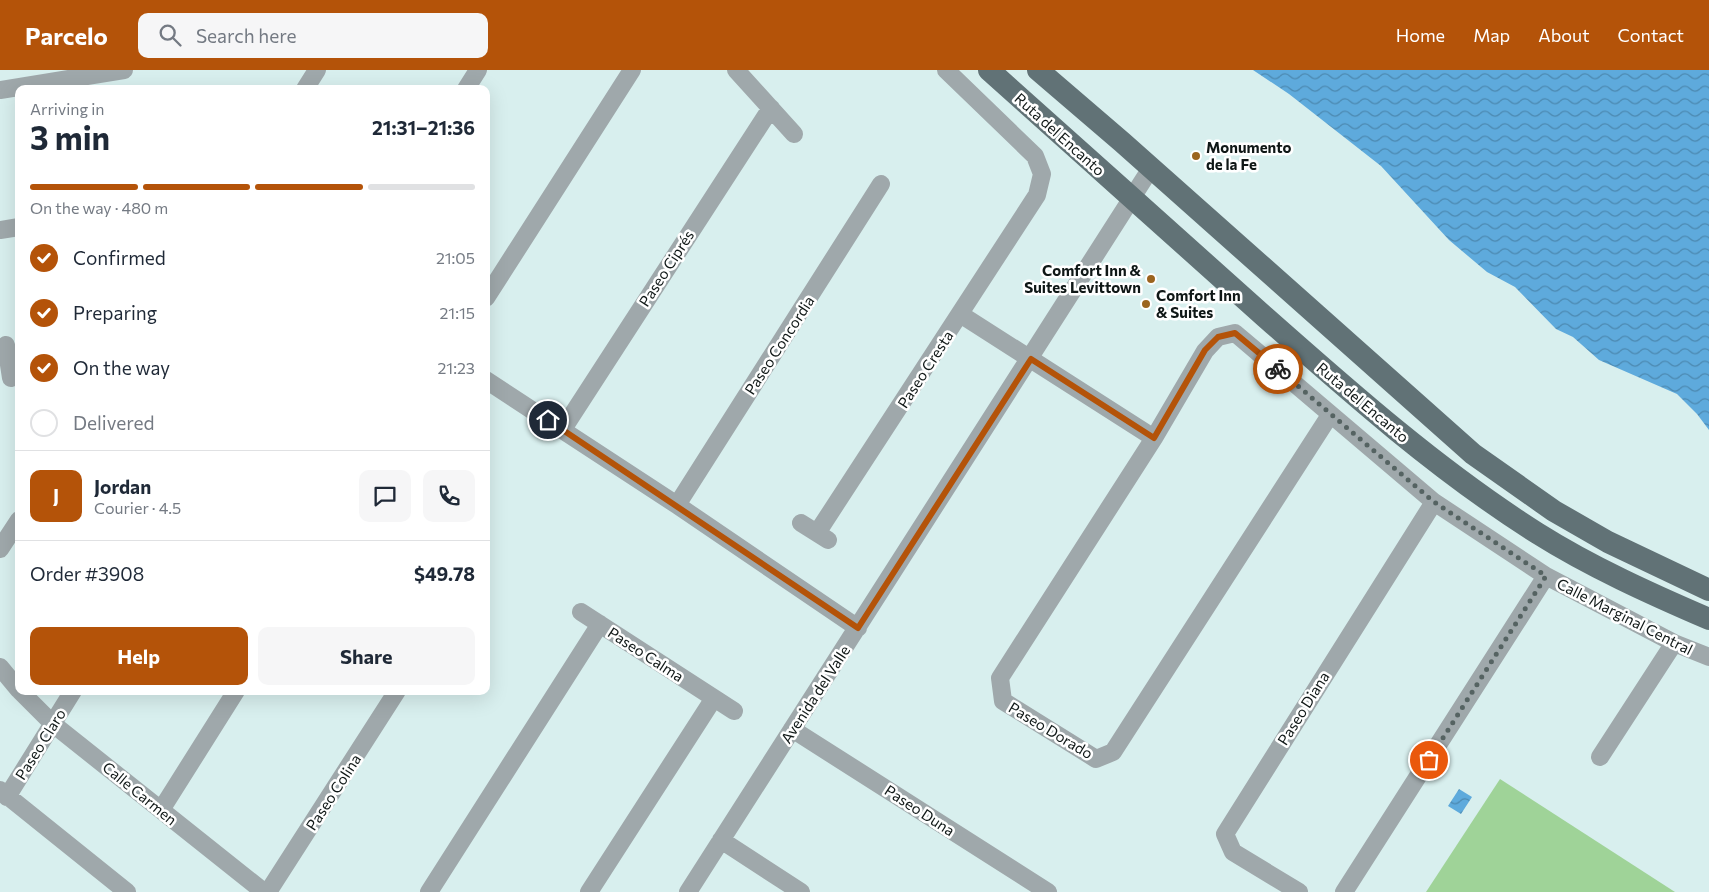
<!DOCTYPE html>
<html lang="en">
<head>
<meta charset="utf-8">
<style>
  body { margin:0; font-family:Commissioner,sans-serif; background:#f6f6f7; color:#1f2937; height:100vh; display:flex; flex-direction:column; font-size:19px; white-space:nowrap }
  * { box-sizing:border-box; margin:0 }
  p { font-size:16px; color:#747a83 }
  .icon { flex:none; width:28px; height:28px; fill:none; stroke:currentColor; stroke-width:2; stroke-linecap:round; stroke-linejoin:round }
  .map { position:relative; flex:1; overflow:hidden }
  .panel { position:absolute; left:15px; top:15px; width:475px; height:610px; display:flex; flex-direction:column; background:#fff; border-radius:10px; box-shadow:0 5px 20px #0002 }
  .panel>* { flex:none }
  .pin { position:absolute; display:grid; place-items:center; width:42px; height:42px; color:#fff; margin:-21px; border:2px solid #fff; border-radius:50%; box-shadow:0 1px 5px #0007 }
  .courier { position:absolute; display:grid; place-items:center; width:50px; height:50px; margin:-25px; border:4px solid #b45309; border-radius:50%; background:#fff; color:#222; box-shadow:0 1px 6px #0007 }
  .overview em { font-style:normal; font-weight:700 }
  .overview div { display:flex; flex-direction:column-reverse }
  .overview { display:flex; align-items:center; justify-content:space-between; height:85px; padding:0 15px }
  h1 { font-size:32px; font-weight:700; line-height:38px }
  .bar { display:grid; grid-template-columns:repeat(4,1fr); gap:8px 5px; align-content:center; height:60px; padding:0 15px }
  .bar i { height:6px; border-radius:4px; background:#e0e1e3 }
  .bar .current { background:#b45309 }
  .bar p { grid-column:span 4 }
  .line { display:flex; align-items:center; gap:12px; padding:0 15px; border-top:1px solid #e0e1e3 }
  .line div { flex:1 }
  .round { display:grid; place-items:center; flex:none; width:52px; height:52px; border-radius:10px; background:#f6f6f7 }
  ol { padding:0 15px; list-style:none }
  li { display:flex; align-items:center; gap:15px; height:55px }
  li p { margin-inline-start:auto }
  li .icon { padding:5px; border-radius:50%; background:#b45309; color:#fff; stroke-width:4 }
  li:last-child { color:#747a83 }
  li i { width:28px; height:28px; border:2px solid #e0e1e3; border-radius:50% }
  .cta { display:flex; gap:10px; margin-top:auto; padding:10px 15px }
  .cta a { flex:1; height:58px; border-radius:10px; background:#b45309; color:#fff; font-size:20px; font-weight:700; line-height:58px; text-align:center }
  .cta a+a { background:#f6f6f7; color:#1f2937 }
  header { display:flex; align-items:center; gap:30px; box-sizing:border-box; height:70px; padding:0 25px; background:#b45309; color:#fff }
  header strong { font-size:24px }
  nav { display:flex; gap:28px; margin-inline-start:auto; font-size:18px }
  .search { width:350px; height:45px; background:#f6f6f7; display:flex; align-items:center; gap:12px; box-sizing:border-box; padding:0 18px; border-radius:10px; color:#747a83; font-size:19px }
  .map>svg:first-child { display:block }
  .grass { fill:#9fd398 }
  .water { fill:url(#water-waves) }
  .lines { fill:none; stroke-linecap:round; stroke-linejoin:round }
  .minor { stroke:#9fa8ab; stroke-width:18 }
  .major { stroke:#617276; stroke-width:22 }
  .done { stroke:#556362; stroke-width:5; stroke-dasharray:0 9 }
  .route { stroke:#b45309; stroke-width:6 }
  .poi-dot { fill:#9b641e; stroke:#fff; stroke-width:2 }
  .labels { text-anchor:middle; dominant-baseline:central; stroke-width:5; stroke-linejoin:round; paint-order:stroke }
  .street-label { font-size:15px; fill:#0f1716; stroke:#fff }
  .poi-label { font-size:15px; font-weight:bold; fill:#0f1716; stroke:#fff; text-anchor:start }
</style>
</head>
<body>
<header>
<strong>Parcelo</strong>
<div class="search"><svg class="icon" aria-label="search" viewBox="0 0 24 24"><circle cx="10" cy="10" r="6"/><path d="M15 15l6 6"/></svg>Search here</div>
<nav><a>Home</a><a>Map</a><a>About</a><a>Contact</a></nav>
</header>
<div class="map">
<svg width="1709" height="822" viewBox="0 0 1709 822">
  <defs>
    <pattern id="water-waves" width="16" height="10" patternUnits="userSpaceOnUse" patternTransform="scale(1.25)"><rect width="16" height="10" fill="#5eaadc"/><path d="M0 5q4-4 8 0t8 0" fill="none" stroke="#4c89b1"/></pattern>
  </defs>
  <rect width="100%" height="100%" fill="#d8efee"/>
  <path class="grass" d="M1500,709L1675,822H1426Z"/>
  <path class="water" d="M1253,0H1709V360L1697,344L1677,324L1599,290L1573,267L1556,259L1515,217L1487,202L1449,170L1381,96L1289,24Z
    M1459,719L1472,727L1461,744L1448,736Z"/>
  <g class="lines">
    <path class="minor" d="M736,0L794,64
      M305,19L317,0
      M466,19L478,0
      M0,20L124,0
      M0,160L19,157
      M486,228L632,0
      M960,244L1154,368
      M6,275L11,308
      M486,310L677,435L858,558
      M1330,345L1113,682L1096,689L1003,631L1000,608L1154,368L1205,281L1218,267L1235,263L1434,432L1546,506L1674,573L1709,587
      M563,359L771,38
      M677,435L881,114
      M801,453L828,470
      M817,463L1037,125L1042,104L1035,86L946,0
      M0,479L19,450
      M581,542L734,641
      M0,597L19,620
      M20,621L53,654L264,822
      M792,659L1048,822
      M1600,687L1674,573
      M0,720L127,822
      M7,727L73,621
      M161,740L236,621
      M721,770L801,822
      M268,822L397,621
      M429,822L600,554
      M589,822L714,628
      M688,822L1151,98
      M1299,822L1233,782L1225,764L1434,432
      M1344,822L1546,506"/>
    <path class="major" d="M989,0C1081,82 1173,165 1265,247C1352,324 1439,401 1537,463C1591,497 1651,524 1709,549
      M1038,0L1122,72L1473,384L1554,441L1608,472L1709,520"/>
  </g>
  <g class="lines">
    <path class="done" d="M1278,299L1434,432L1546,506L1429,690"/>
    <path class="route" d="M548,350L858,558L1031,289L1154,368L1205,280L1218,267L1235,263L1278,299"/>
  </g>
  <g class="poi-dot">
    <circle cx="1196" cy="86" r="5"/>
    <circle cx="1151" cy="209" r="5"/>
    <circle cx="1146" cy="234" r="5"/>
  </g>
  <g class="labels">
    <g class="street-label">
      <text transform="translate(1060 64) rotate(42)">Ruta del Encanto</text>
      <text transform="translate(666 198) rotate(-57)">Paseo Ciprés</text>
      <text transform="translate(779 275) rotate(-57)">Paseo Concordia</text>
      <text transform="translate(925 299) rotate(-57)">Paseo Cresta</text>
      <text transform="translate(1363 332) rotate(40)">Ruta del Encanto</text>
      <text transform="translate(1625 546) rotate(27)">Calle Marginal Central</text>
      <text transform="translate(646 584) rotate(33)">Paseo Calma</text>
      <text transform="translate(815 624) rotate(-57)">Avenida del Valle</text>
      <text transform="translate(1303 638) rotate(-58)">Paseo Diana</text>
      <text transform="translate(1051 660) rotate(31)">Paseo Dorado</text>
      <text transform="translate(40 674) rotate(-58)">Paseo Claro</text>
      <text transform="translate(333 722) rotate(-57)">Paseo Colina</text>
      <text transform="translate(140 723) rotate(39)">Calle Carmen</text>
      <text transform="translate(920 740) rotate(33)">Paseo Duna</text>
    </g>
    <g class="poi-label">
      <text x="1206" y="77">Monumento<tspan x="1206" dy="17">de la Fe</tspan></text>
      <text x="1141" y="200" text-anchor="end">Comfort Inn &amp;<tspan x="1141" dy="17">Suites Levittown</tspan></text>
      <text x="1156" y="225">Comfort Inn<tspan x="1156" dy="17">&amp; Suites</tspan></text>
    </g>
  </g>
</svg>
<div class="pin" style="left:1429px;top:690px;background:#ea580c"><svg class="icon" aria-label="bag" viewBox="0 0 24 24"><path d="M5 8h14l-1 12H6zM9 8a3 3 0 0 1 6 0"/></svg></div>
<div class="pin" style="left:548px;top:350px;background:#1f2937"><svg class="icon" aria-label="home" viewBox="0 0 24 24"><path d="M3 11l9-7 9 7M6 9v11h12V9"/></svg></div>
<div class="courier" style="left:1278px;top:299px"><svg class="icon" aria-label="bike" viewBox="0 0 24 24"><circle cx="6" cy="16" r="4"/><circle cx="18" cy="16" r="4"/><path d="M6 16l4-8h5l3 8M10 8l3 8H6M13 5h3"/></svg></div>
<section class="panel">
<div class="overview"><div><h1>3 min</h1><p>Arriving in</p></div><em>21:31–21:36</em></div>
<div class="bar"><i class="current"></i><i class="current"></i><i class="current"></i><i></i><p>On the way · 480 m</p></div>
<ol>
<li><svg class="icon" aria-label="check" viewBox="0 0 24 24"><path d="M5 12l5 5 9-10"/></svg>Confirmed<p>21:05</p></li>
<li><svg class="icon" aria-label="check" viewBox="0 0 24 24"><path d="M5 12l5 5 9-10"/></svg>Preparing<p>21:15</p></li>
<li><svg class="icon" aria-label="check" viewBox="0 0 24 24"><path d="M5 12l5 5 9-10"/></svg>On the way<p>21:23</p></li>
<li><i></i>Delivered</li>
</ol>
<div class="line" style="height:90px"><b class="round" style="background:#b45309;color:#fff">J</b><div><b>Jordan</b><p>Courier · 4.5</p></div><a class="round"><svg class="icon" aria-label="chat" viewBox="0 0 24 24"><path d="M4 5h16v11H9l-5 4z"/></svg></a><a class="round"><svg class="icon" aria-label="phone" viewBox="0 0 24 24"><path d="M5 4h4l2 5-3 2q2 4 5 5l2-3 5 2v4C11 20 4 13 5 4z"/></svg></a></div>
<div class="line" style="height:65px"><div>Order #3908</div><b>$49.78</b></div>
<div class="cta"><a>Help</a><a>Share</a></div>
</section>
</div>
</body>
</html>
